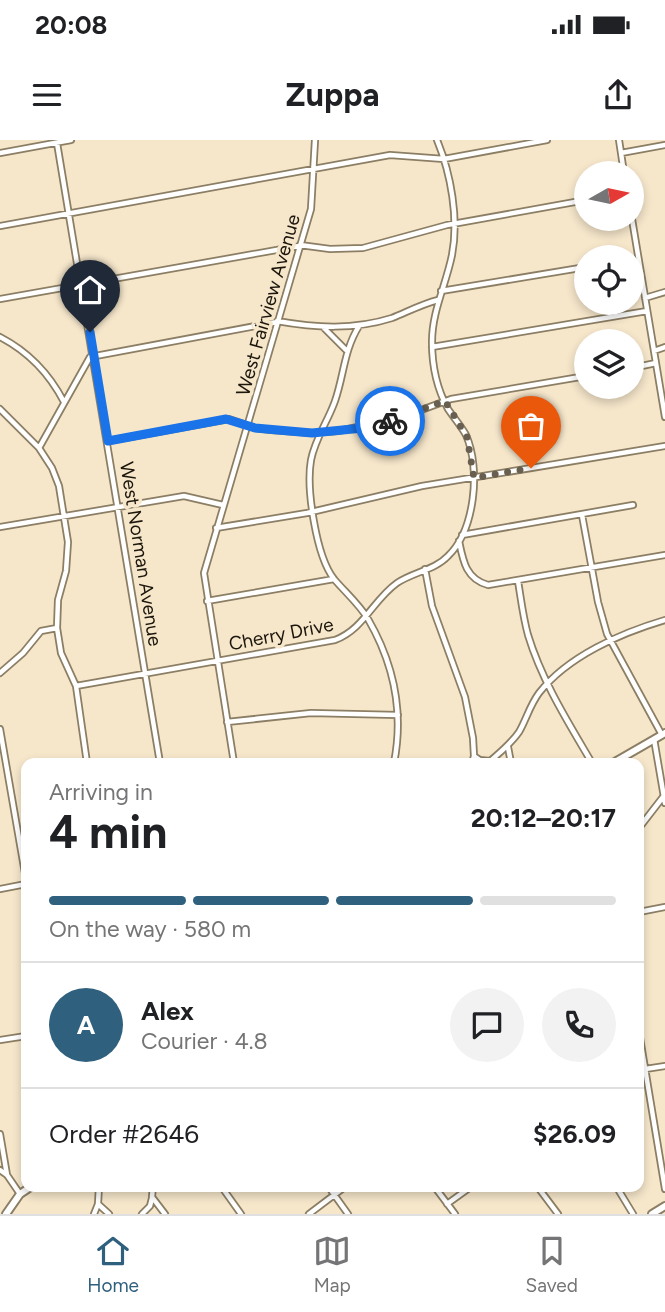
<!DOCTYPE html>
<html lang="en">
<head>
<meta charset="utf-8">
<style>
  body { margin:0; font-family:Figtree,sans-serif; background:#f2f2f2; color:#202124; height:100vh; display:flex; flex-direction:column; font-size:26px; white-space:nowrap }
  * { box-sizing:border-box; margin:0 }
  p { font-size:23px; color:#757577 }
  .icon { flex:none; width:38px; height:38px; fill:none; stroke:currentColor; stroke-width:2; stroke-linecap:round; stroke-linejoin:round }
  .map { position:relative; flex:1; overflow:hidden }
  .panel { position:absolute; left:21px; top:618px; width:623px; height:434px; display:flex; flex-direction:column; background:#fff; border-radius:14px; box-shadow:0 4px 10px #0003 }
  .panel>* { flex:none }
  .needle { width:46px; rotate:81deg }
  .fabs { position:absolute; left:574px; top:21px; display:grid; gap:14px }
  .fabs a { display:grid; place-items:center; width:70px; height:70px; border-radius:50%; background:#fff; box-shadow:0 4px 10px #0003; font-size:35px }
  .pin { position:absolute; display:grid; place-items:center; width:60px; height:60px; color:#fff; margin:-72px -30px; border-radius:50% 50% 50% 0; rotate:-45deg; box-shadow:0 0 7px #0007 }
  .pin .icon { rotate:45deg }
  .courier { position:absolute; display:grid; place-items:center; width:70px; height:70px; margin:-35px; border:5px solid #1a73e8; border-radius:50%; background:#fff; color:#222; box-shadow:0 2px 9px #0007 }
  .headline em { font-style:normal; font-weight:700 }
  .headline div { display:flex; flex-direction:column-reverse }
  .headline { display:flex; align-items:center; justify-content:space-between; height:119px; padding:0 28px }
  h1 { font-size:46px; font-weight:700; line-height:52px }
  .bar { display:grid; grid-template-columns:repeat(4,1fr); gap:10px 7px; align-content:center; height:84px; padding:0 28px }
  .bar i { height:9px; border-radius:5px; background:#e0e0e0 }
  .bar .current { background:#2f607e }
  .bar p { grid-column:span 4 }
  .line { display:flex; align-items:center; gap:18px; padding:0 28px; border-top:2px solid #e0e0e0 }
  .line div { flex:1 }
  .round { display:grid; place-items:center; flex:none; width:74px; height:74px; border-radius:37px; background:#f2f2f2 }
  .status { display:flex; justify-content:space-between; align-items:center; height:49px; padding:0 35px; background:#fff; direction:ltr }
  .status svg { height:19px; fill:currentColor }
  header { display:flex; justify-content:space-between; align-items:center; height:91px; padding:0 28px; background:#fff; font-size:32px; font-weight:700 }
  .tabs { display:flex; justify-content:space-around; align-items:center; height:98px; border-top:2px solid #e0e0e0; background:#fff; font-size:19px; color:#757577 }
  .tabs a { display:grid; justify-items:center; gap:4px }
  .tabs .current { color:#2f607e }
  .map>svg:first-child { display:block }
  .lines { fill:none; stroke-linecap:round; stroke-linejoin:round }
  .minor-casing { stroke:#8b7e64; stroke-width:8 }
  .major-casing { stroke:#8b7e64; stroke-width:10 }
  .minor { stroke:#fff; stroke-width:4.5 }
  .major { stroke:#fff; stroke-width:6 }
  .done { stroke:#685f50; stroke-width:7; stroke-dasharray:0 12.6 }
  .route { stroke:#1a73e8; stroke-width:9 }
  .labels { text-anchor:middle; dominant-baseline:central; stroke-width:7; stroke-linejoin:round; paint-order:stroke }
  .street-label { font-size:19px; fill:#1c160d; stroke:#f6e7cb }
</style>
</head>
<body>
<div class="status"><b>20:08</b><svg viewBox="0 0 49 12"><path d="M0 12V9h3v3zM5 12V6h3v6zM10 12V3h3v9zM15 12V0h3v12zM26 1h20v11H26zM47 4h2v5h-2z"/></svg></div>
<header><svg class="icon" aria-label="menu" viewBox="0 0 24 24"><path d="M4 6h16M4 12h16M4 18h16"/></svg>Zuppa<svg class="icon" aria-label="share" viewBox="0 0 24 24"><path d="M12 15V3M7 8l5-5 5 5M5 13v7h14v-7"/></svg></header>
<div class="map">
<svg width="665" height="1074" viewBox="0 0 665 1074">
  <rect width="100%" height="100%" fill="#f6e7cb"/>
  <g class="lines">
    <defs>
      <path id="minor" d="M619,0L624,33
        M57,3L160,623
        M0,13L71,0
        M621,13L665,5
        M632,79L665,277
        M0,86L390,15L444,19L547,0
        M300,105L330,109L363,108L447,85L586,60
        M441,151L586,127
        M645,158L665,152
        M0,159L299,106
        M277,181C316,188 354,190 392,178C407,172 422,164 438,160
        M359,186C344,210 344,235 335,261C328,281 315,299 311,320C306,348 316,416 334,439C345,452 359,464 368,479C394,524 404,572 394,623
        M324,188L346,210
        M0,197C29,212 49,233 64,262
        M432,207L647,171
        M654,211L665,207
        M632,228L656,223
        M0,269L39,308L52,328L59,346L68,402L66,431L58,460L57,488L61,513L76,546L87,623
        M108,301L229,279L255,288L271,290L312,293L338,291L397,279L451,259L586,236
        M39,308L90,217L277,182
        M582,375L598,462L607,494L662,595
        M0,387L184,356L223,365
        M216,388L307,373L422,346L665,306
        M462,395L633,365
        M459,401C463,421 466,439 488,445L665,415
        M425,429L432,466L465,557L473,598L474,616L472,623
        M518,441C521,459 523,477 528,495C542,541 568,582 592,623
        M207,461L334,439
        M0,533L23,513L41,491L57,488
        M76,546L335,500C364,489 373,460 397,443C413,432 435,430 448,416C475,390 481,329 466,295C461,286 454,278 448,269C437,249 432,225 432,202C432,171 446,145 452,115C459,79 451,34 437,0
        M227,582L311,573L398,575
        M0,589L26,739
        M654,599L665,663
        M508,607L511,623
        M474,616L480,620L490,621
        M234,623L204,433L311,69L315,0
        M488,623C499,613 510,605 519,592C526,580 530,565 539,553C568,516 621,493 665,480
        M639,688L663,657
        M0,749L26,744
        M639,772L665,767
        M639,892L665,1049
        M0,900L26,896
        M639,930L665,926
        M0,994L7,1035
        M0,1030L7,1035L20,1054
        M153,1046L152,1057L165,1074
        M221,1046L241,1074
        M328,1046L348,1074
        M434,1046L455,1074
        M537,1046L558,1074
        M616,1046L633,1074
        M98,1064L109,1074
        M447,1064L472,1046
        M94,1074L98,1064L99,1046
        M142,1074L150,1066L152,1058
        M309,1074L346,1046"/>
      <path id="major" d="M613,623L665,593
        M6,1074L20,1054L32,1046
        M652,1074L665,1066"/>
    </defs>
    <use href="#minor" class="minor-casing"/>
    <use href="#major" class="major-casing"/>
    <use href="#minor" class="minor"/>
    <use href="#major" class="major"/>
  </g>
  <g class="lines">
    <path class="done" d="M390,281L445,261L467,297L474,338L531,328"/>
    <path class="route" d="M90,192L108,301L226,279L255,288L312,293L363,288L390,281"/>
  </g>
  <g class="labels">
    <g class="street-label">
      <text transform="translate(268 165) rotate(-74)">West Fairview Avenue</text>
      <text transform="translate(141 414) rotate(81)">West Norman Avenue</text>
      <text transform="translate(281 494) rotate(-11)">Cherry Drive</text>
    </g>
  </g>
</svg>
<div class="fabs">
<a><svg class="needle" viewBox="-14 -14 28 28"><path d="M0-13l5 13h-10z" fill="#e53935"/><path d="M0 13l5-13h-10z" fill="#757577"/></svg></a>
<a><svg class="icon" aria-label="locate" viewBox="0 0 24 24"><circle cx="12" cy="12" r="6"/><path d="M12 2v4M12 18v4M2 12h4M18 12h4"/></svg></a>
<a><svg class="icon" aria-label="layers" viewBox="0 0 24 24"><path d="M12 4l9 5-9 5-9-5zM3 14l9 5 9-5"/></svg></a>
</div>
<div class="pin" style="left:531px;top:328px;background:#ea580c"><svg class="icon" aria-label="bag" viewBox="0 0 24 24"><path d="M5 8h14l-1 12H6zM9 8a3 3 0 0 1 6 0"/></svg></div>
<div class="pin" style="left:90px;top:192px;background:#1f2937"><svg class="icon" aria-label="home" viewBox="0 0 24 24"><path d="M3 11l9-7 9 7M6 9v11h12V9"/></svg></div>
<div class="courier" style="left:390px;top:281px"><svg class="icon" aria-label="bike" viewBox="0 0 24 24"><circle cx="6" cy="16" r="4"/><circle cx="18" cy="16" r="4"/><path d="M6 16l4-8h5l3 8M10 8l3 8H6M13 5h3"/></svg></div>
<section class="panel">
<div class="headline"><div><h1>4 min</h1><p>Arriving in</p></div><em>20:12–20:17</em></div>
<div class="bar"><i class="current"></i><i class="current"></i><i class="current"></i><i></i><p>On the way · 580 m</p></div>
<div class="line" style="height:126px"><b class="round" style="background:#2f607e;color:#fff">A</b><div><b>Alex</b><p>Courier · 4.8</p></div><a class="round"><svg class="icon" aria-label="chat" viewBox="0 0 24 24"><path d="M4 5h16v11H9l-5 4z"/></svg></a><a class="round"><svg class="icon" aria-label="phone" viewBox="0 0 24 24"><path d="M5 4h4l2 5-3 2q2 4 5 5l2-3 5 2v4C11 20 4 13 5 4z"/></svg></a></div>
<div class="line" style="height:91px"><div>Order #2646</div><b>$26.09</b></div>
</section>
</div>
<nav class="tabs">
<a class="current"><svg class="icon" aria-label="home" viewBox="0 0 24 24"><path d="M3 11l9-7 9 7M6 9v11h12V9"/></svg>Home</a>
<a><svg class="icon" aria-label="map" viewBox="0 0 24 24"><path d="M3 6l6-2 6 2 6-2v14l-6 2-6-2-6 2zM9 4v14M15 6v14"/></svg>Map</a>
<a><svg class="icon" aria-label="saved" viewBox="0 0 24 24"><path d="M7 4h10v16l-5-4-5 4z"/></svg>Saved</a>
</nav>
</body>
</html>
